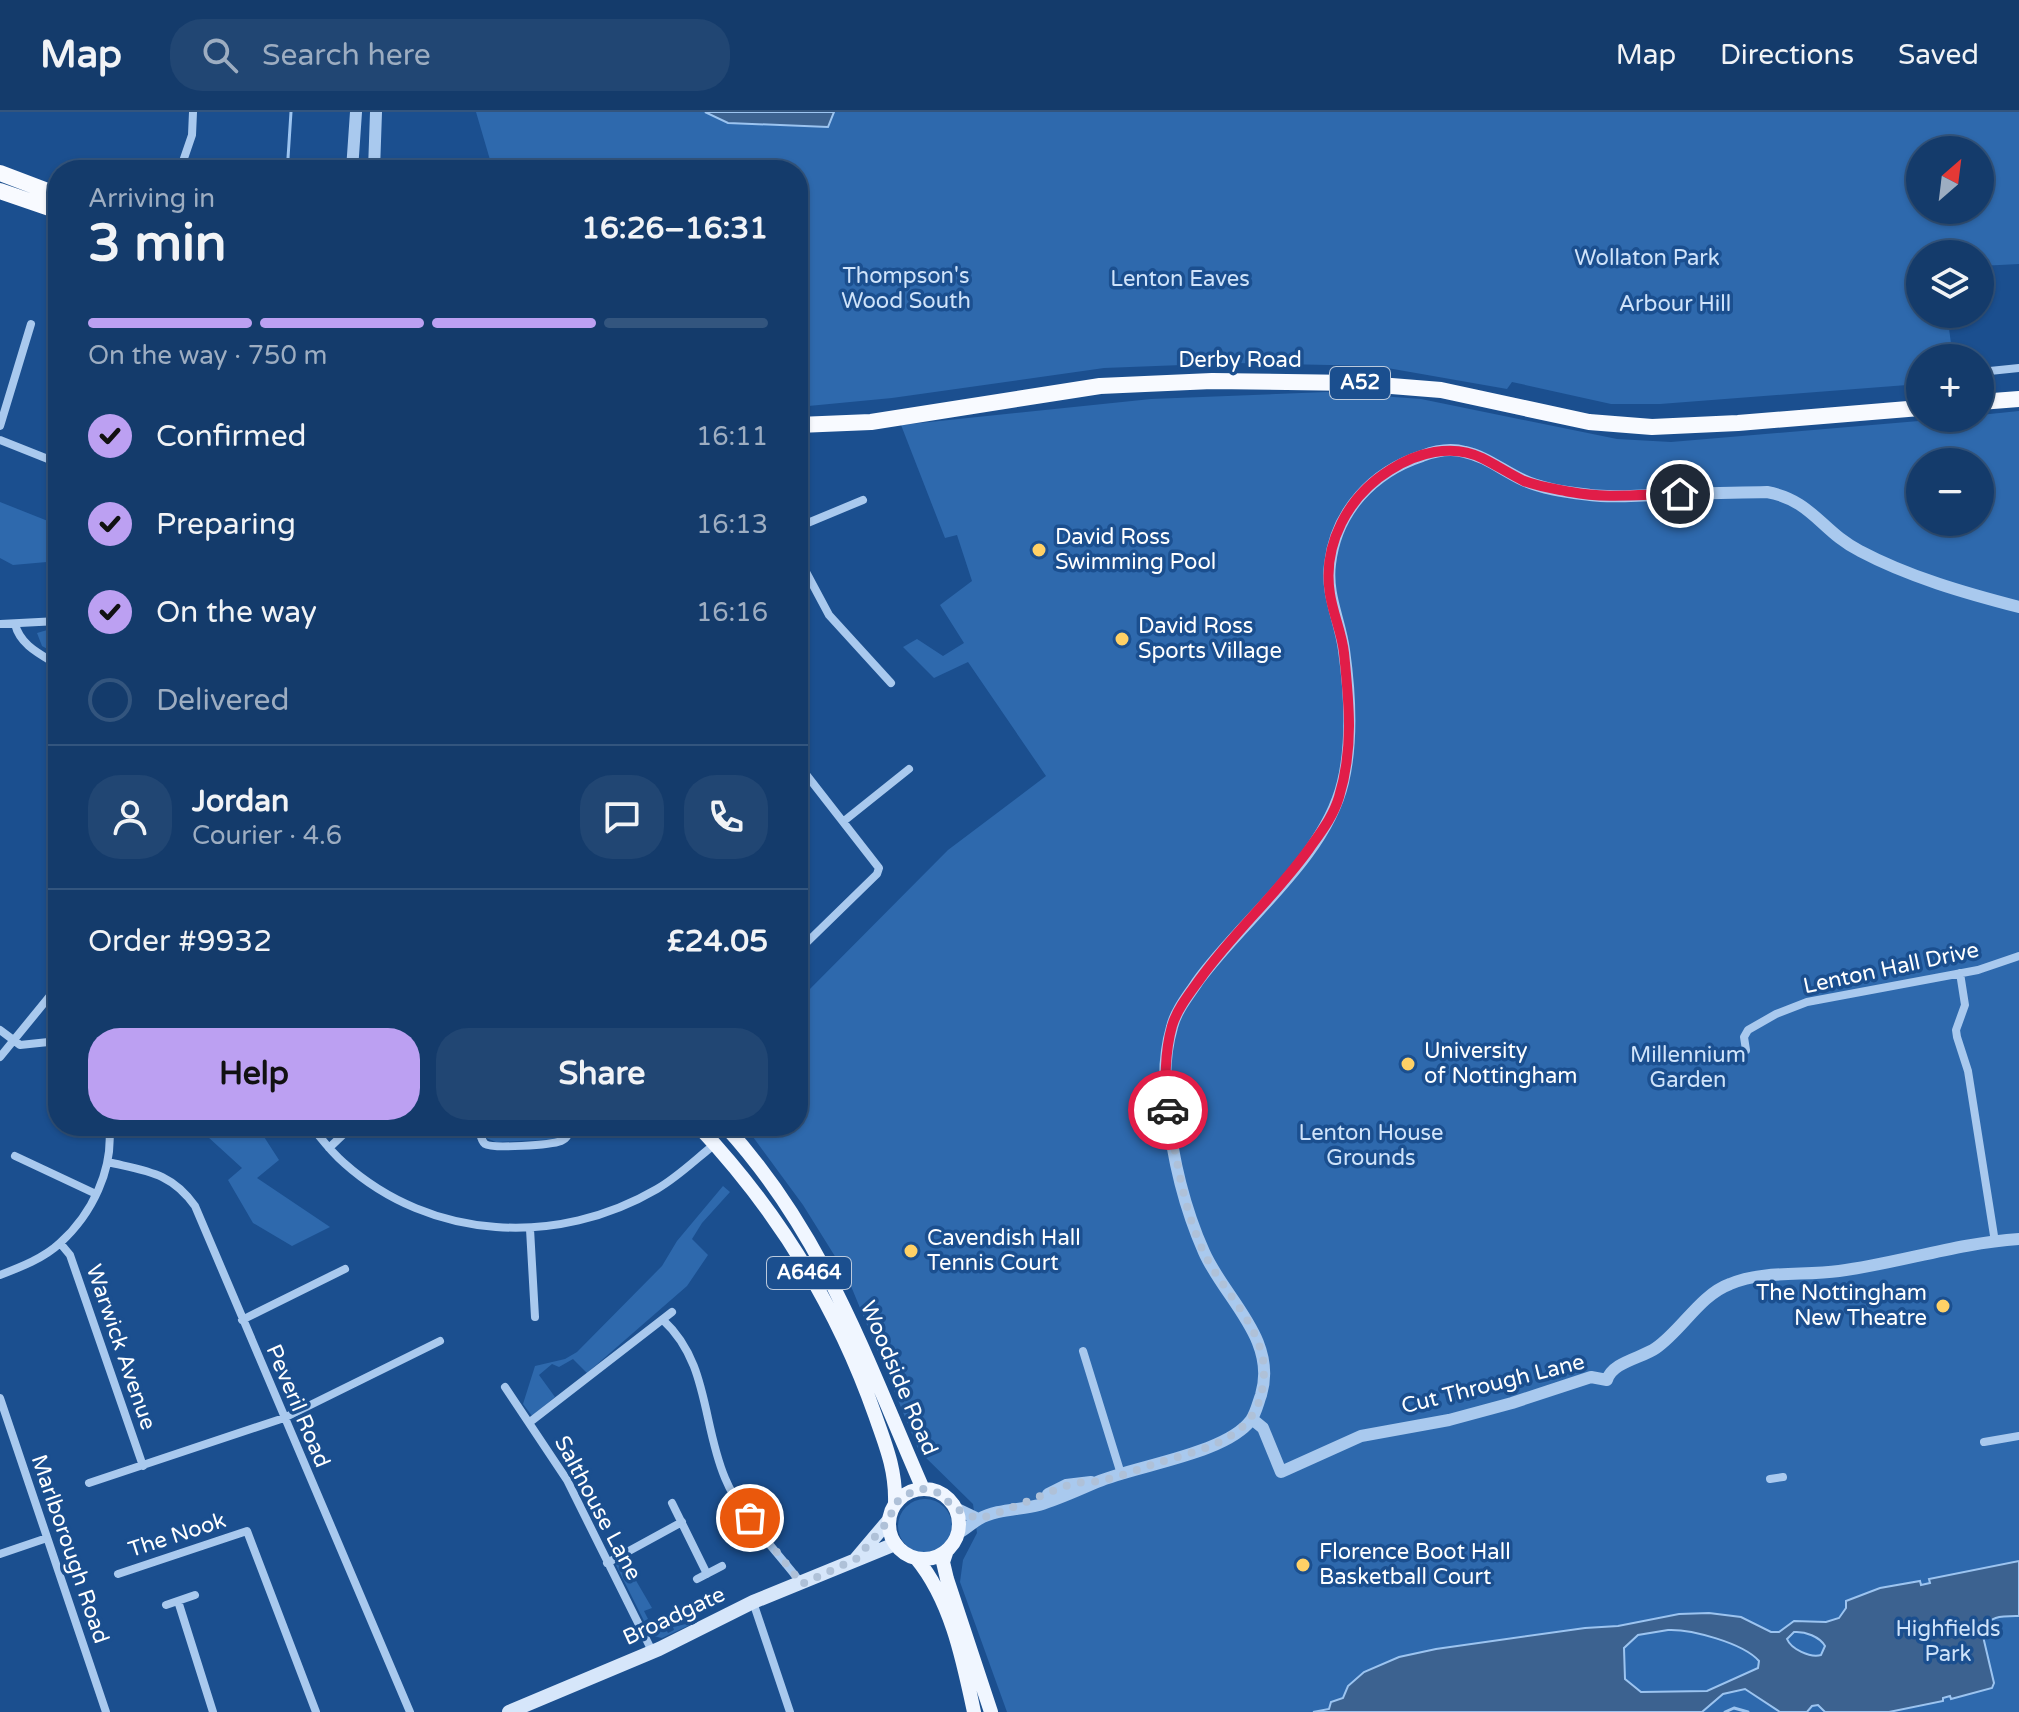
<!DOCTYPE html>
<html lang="en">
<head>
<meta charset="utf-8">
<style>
  body { margin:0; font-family:"Varela Round",sans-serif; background:#214673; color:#f1f3f6; height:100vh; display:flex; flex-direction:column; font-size:30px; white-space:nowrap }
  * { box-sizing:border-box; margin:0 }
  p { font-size:26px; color:#9dadc1 }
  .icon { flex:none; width:44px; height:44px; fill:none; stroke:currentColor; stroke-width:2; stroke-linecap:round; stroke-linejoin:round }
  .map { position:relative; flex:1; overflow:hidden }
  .drawer { position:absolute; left:48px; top:48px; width:760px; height:976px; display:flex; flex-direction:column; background:#143b6b; border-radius:32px; box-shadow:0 2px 6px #0004,0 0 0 2px #33557e }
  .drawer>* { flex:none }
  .needle { width:52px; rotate:28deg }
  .fabs { position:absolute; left:1906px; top:24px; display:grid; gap:16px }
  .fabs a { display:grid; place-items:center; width:88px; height:88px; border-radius:50%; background:#143b6b; box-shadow:0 2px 6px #0004,0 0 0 2px #33557e; font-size:40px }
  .pin { position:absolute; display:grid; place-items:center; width:68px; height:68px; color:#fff; margin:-34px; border:4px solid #fff; border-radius:50%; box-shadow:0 2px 8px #0007 }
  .courier { position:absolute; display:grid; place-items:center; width:80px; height:80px; margin:-40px; border:6px solid #e11d48; border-radius:50%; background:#fff; color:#222; box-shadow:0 2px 10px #0007 }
  .headline em { font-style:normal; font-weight:700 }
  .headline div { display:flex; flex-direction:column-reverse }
  .headline { display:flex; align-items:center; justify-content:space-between; height:136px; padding:0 40px }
  h1 { font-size:52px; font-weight:700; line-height:60px }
  .bar { display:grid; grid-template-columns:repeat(4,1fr); gap:12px 8px; align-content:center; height:96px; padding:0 40px }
  .bar i { height:10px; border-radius:6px; background:#33557e }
  .bar .active { background:#bca0f2 }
  .bar p { grid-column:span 4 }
  .line { display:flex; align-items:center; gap:20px; padding:0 40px; border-top:2px solid #33557e }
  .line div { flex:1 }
  .round { display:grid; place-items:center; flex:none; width:84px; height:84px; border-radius:32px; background:#214673 }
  ol { padding:0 40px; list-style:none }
  li { display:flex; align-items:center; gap:24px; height:88px }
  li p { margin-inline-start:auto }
  li .icon { padding:8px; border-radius:50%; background:#bca0f2; color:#111; stroke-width:4 }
  li:last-child { color:#9dadc1 }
  li i { width:44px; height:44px; border:4px solid #33557e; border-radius:50% }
  .action { display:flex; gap:16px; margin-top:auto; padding:16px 40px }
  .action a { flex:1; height:92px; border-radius:32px; background:#bca0f2; color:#111; font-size:32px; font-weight:700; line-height:92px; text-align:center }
  .action a+a { background:#214673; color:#f1f3f6 }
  header { display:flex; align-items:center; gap:48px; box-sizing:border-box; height:112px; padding:0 40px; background:#143b6b; border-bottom:2px solid #33557e }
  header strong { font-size:38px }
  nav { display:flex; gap:44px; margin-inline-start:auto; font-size:28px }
  .search { width:560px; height:72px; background:#214673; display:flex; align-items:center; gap:20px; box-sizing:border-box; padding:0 28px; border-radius:32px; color:#9dadc1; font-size:30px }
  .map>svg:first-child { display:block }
  .green { fill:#2e69ad; fill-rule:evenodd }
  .water { fill:#3c6290; stroke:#9cc4f0; stroke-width:2; fill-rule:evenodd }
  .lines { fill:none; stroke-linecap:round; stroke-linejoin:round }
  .stream { stroke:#9cc4f0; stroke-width:3 }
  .minor { stroke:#a9c9ee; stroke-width:8 }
  .tertiary { stroke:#a9c9ee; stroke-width:12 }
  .secondary { stroke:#d6e6fa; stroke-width:14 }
  .primary { stroke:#f0f6ff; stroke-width:14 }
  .trunk { stroke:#f8faff; stroke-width:16 }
  .done { stroke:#afc1d8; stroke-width:8; stroke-dasharray:0 14.4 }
  .route { stroke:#e11d48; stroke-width:10 }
  .poi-dot { fill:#ffd166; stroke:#1b4f8f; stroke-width:3 }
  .labels { text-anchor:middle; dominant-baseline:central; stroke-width:7; stroke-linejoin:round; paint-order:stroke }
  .shield { fill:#1b4f8f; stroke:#bbcadd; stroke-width:2 }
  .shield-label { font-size:20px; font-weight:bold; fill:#fff }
  .park-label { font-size:22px; fill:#cfe3fa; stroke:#1b4f8f }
  .street-label { font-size:22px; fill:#fff; stroke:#1b4f8f }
  .poi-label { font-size:22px; fill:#fff; stroke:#1b4f8f; text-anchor:start }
</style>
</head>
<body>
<header>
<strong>Map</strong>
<div class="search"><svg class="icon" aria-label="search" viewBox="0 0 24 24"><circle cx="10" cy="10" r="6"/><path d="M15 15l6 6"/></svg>Search here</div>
<nav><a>Map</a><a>Directions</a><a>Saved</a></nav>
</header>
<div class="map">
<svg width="2019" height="1600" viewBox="0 0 2019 1600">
  <rect width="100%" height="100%" fill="#1b4f8f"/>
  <path class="green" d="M476,0H2019V152L1980,154V142H1920V202H1947L1953,246H1920V272L1660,292H1611L1512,270L1507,277L1376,254L1234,251L1104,256L892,286L798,295V58H493ZM1920,38H1980V98H1920Z
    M1326,280L1421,287L1617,327L1671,330L1954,306H1980V303L2019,299V1600H1007L960,1470L963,1448L977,1421L973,1392L919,1339L846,1162L803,1093L745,1014H798V889L948,738L1046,664L968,550L934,566L903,535L917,527L943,544L964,531L940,493L972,469L957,423L945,426L901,313L1151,287ZM1920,350H1980V410H1920Z
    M0,390L58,413V449L13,453L0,446Z
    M54,516L58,519V529L51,539L42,534L37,521Z
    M196,1014H257L279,1048L257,1066L330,1115L292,1134L253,1111L228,1068L242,1056Z
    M483,1014H567L565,1022L558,1027L496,1030L486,1026Z
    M723,1074L730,1080L702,1111L692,1127L708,1143L687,1174L587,1261L573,1247L559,1255L552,1252L539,1263L555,1285L532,1304L523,1292L535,1254L565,1247L577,1240L662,1154L677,1129Z
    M898 1414a27 27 0 1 1 54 0a27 27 0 1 1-54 0Z
    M624,1448L652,1496L644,1499L648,1507L644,1509L616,1453Z
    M691,1504L694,1511L662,1526L653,1524L648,1515L653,1513L655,1515L662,1510L668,1521L674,1518L673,1515L686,1512L684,1507Z"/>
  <path class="water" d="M705,0H834L828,15L728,11Z
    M2019,1449V1504C2004,1504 1987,1503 1982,1520L1994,1571L1992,1576L1951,1587L1950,1584L1943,1586V1589L1889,1600H1825L1818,1593L1812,1594L1807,1600H1780L1745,1577L1723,1582L1702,1600H1313L1329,1597L1331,1590L1343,1586L1348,1574L1364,1560L1399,1545L1436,1537L1585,1516L1618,1514L1679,1502L1709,1501L1741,1505L1771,1520H1779L1794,1509L1826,1510L1839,1506L1846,1496V1489L1880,1476L1920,1469L1921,1473L1930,1471L1929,1467ZM1668,1518C1691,1517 1743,1531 1759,1549L1758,1556L1707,1579L1641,1580L1625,1567L1624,1536L1638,1523ZM1794,1520C1805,1519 1820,1525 1825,1534L1821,1543C1810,1546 1791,1537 1787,1527Z"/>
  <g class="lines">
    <path class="stream" d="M291,0L288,46L294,58
      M1725,1600L1734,1596L1748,1600"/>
    <path class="minor" d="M180,58L192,23L193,0
      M1980,260L2019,256
      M0,314L31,212
      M0,328L58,351
      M798,415L863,388
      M798,445L829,503L891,571
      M0,512L58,509
      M15,512C20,533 40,542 58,553
      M798,652L879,756L877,762L798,839
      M798,675L808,665
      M844,709L909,657
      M1960,861L1965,893L1956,918L1957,925L1968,959L1995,1130
      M0,918L20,933L58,929
      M1746,938L1744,925L1748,918L1776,902L1807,890L1978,858L2019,844
      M0,945L58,874
      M311,1014C321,1026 331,1040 344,1051C431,1129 558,1135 657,1077C678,1065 696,1047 715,1032
      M480,1014C480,1020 480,1027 485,1032C492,1037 551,1033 561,1029C568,1026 569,1021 571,1014
      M329,1036L352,1014
      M15,1044L96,1082
      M108,1050C146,1059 171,1060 195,1094L410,1600
      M530,1117L535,1205
      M60,1131L70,1143L143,1354
      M0,1163C21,1155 44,1146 60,1131C92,1102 114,1057 109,1014
      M242,1208L345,1157
      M663,1208C709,1250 702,1312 725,1366C740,1403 777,1439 801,1471
      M1083,1239L1121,1362
      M505,1275L567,1368L652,1539
      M0,1286L106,1600
      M530,1310L672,1200
      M1984,1330L2019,1324
      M1770,1367L1783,1365
      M89,1371L284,1306L440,1229
      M672,1391L707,1462
      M0,1442L47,1426
      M607,1451L682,1410
      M118,1462L247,1419L316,1600
      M697,1467L722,1454
      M178,1489L213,1600
      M753,1490L790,1600
      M166,1493L195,1483"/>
    <path class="tertiary" d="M352,58L356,0
      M374,58L376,0
      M1252,1307L1263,1316L1281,1360L1361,1324L1449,1308L1512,1291L1591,1265L1607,1268C1612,1250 1642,1246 1656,1236C1682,1218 1700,1183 1730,1172C1764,1158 1803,1164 1839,1159C1899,1151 1958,1131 2019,1127
      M1048,1382L1066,1373L1091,1370
      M955,1396L978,1407
      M957,1422C965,1418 972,1411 979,1407C997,1397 1020,1398 1039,1393C1059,1387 1078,1378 1097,1370C1137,1353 1226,1342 1251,1308C1256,1301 1258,1291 1261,1283C1278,1227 1224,1186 1204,1140C1184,1095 1172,1043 1167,994C1164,969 1165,939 1172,915C1176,898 1189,883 1198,869C1243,807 1325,746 1343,670C1353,628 1350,581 1344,538C1340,508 1326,483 1330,452C1336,399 1373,360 1422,344C1435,339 1451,336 1465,340C1485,344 1502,358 1521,367C1541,377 1567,380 1590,383C1613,386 1637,383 1660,383C1696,381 1731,381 1767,380C1812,388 1822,420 1860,439C1909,465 1965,481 2019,495"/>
    <path class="secondary" d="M856,1447L889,1408
      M509,1600L659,1537L753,1490L895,1432"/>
    <path class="primary" d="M698,1014C776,1097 837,1195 875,1303C886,1334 896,1358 895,1391
      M725,1014C824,1122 866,1247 923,1377
      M889 1412a35 35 0 1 1 70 0a35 35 0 1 1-70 0Z
      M947,1438L943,1450L947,1467L991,1600
      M916,1446C951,1488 963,1548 974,1600"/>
    <path class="trunk" d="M0,61L58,83
      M0,79L58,99
      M1980,290L2019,287
      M798,313L871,310L1100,274L1212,269L1354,271L1441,278L1589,310L1652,315L1738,311L1920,296"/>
  </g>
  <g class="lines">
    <path class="done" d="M750,1406L802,1472L856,1447L889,1408L895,1391L913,1379L923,1377L939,1381L955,1396L978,1407C1011,1398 1037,1384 1069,1373C1079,1369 1089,1371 1098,1369C1118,1366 1138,1357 1157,1351C1195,1339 1246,1331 1260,1287C1264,1272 1266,1255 1261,1239C1251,1204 1223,1177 1206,1145C1183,1099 1177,1048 1168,998"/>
    <path class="route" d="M1168,998C1164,972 1165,939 1172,914C1177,897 1190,881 1200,867C1233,821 1276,783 1309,737C1321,720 1333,705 1339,685C1354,636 1349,590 1344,541C1342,521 1333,502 1330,482C1322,433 1348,384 1390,358C1416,341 1452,331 1482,346C1496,353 1510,362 1524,369C1539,375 1556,377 1571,380C1608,387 1644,382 1680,382"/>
  </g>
  <g class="poi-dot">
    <circle cx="1039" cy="438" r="8"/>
    <circle cx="1122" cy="527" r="8"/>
    <circle cx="1408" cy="952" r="8"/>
    <circle cx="911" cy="1139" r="8"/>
    <circle cx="1943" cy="1194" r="8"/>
    <circle cx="1303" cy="1453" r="8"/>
  </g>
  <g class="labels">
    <g class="shield">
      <rect x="1330" y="255" width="60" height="32" rx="6"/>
      <rect x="767" y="1145" width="84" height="32" rx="6"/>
    </g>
    <g class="shield-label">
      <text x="1360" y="271">A52</text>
      <text x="809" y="1161">A6464</text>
    </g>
    <g class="park-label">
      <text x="1647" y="146">Wollaton Park</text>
      <text x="906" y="164">Thompson's<tspan x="906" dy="25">Wood South</tspan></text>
      <text x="1180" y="167">Lenton Eaves</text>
      <text x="1675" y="192">Arbour Hill</text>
      <text x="1688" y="943">Millennium<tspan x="1688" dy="25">Garden</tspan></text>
      <text x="1371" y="1021">Lenton House<tspan x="1371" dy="25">Grounds</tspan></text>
      <text x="1948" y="1517">Highfields<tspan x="1948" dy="25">Park</tspan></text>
    </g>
    <g class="street-label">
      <text x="1240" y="248">Derby Road</text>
      <text transform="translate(1891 856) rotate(-12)">Lenton Hall Drive</text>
      <text transform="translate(121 1235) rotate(71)">Warwick Avenue</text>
      <text transform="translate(899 1266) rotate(67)">Woodside Road</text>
      <text transform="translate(1493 1272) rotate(-14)">Cut Through Lane</text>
      <text transform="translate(298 1294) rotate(67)">Peveril Road</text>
      <text transform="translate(598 1396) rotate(62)">Salthouse Lane</text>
      <text transform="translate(177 1423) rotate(-18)">The Nook</text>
      <text transform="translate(70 1437) rotate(71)">Marlborough Road</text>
      <text transform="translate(674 1504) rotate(-25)">Broadgate</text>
    </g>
    <g class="poi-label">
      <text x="1055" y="425">David Ross<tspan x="1055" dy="25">Swimming Pool</tspan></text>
      <text x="1138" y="514">David Ross<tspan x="1138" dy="25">Sports Village</tspan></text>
      <text x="1424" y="939">University<tspan x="1424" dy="25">of Nottingham</tspan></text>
      <text x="927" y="1126">Cavendish Hall<tspan x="927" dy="25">Tennis Court</tspan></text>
      <text x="1927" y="1181" text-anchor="end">The Nottingham<tspan x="1927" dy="25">New Theatre</tspan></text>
      <text x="1319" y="1440">Florence Boot Hall<tspan x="1319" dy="25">Basketball Court</tspan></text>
    </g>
  </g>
</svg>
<div class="fabs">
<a><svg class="needle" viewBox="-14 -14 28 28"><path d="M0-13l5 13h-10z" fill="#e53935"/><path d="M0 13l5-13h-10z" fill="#9dadc1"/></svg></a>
<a><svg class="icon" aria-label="layers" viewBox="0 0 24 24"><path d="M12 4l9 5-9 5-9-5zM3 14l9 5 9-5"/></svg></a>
<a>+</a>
<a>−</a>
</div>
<div class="pin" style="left:750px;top:1406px;background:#ea580c"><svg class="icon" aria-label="bag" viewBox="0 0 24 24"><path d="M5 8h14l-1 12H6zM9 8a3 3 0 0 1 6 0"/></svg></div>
<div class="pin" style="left:1680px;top:382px;background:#1f2937"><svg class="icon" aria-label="home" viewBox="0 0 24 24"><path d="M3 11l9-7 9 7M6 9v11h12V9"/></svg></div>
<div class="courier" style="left:1168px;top:998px"><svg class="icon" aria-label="car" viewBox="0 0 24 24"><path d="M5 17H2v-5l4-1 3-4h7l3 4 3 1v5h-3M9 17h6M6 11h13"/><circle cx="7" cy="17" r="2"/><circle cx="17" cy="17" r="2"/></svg></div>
<section class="drawer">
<div class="headline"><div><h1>3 min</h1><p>Arriving in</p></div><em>16:26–16:31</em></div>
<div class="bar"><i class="active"></i><i class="active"></i><i class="active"></i><i></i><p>On the way · 750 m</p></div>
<ol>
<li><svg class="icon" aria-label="check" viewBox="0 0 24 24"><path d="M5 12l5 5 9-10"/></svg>Confirmed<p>16:11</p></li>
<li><svg class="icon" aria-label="check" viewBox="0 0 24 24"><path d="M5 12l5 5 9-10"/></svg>Preparing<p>16:13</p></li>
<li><svg class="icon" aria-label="check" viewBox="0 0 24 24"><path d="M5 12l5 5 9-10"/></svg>On the way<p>16:16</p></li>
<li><i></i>Delivered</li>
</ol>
<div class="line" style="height:144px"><a class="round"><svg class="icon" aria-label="person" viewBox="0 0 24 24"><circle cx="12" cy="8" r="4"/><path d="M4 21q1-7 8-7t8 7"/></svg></a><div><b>Jordan</b><p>Courier · 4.6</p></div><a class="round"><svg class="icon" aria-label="chat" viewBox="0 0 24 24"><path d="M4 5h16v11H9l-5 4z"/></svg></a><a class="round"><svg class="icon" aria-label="phone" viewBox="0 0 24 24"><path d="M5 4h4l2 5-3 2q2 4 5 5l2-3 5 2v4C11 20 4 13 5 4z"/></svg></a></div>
<div class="line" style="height:104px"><div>Order #9932</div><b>£24.05</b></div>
<div class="action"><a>Help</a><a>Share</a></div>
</section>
</div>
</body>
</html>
